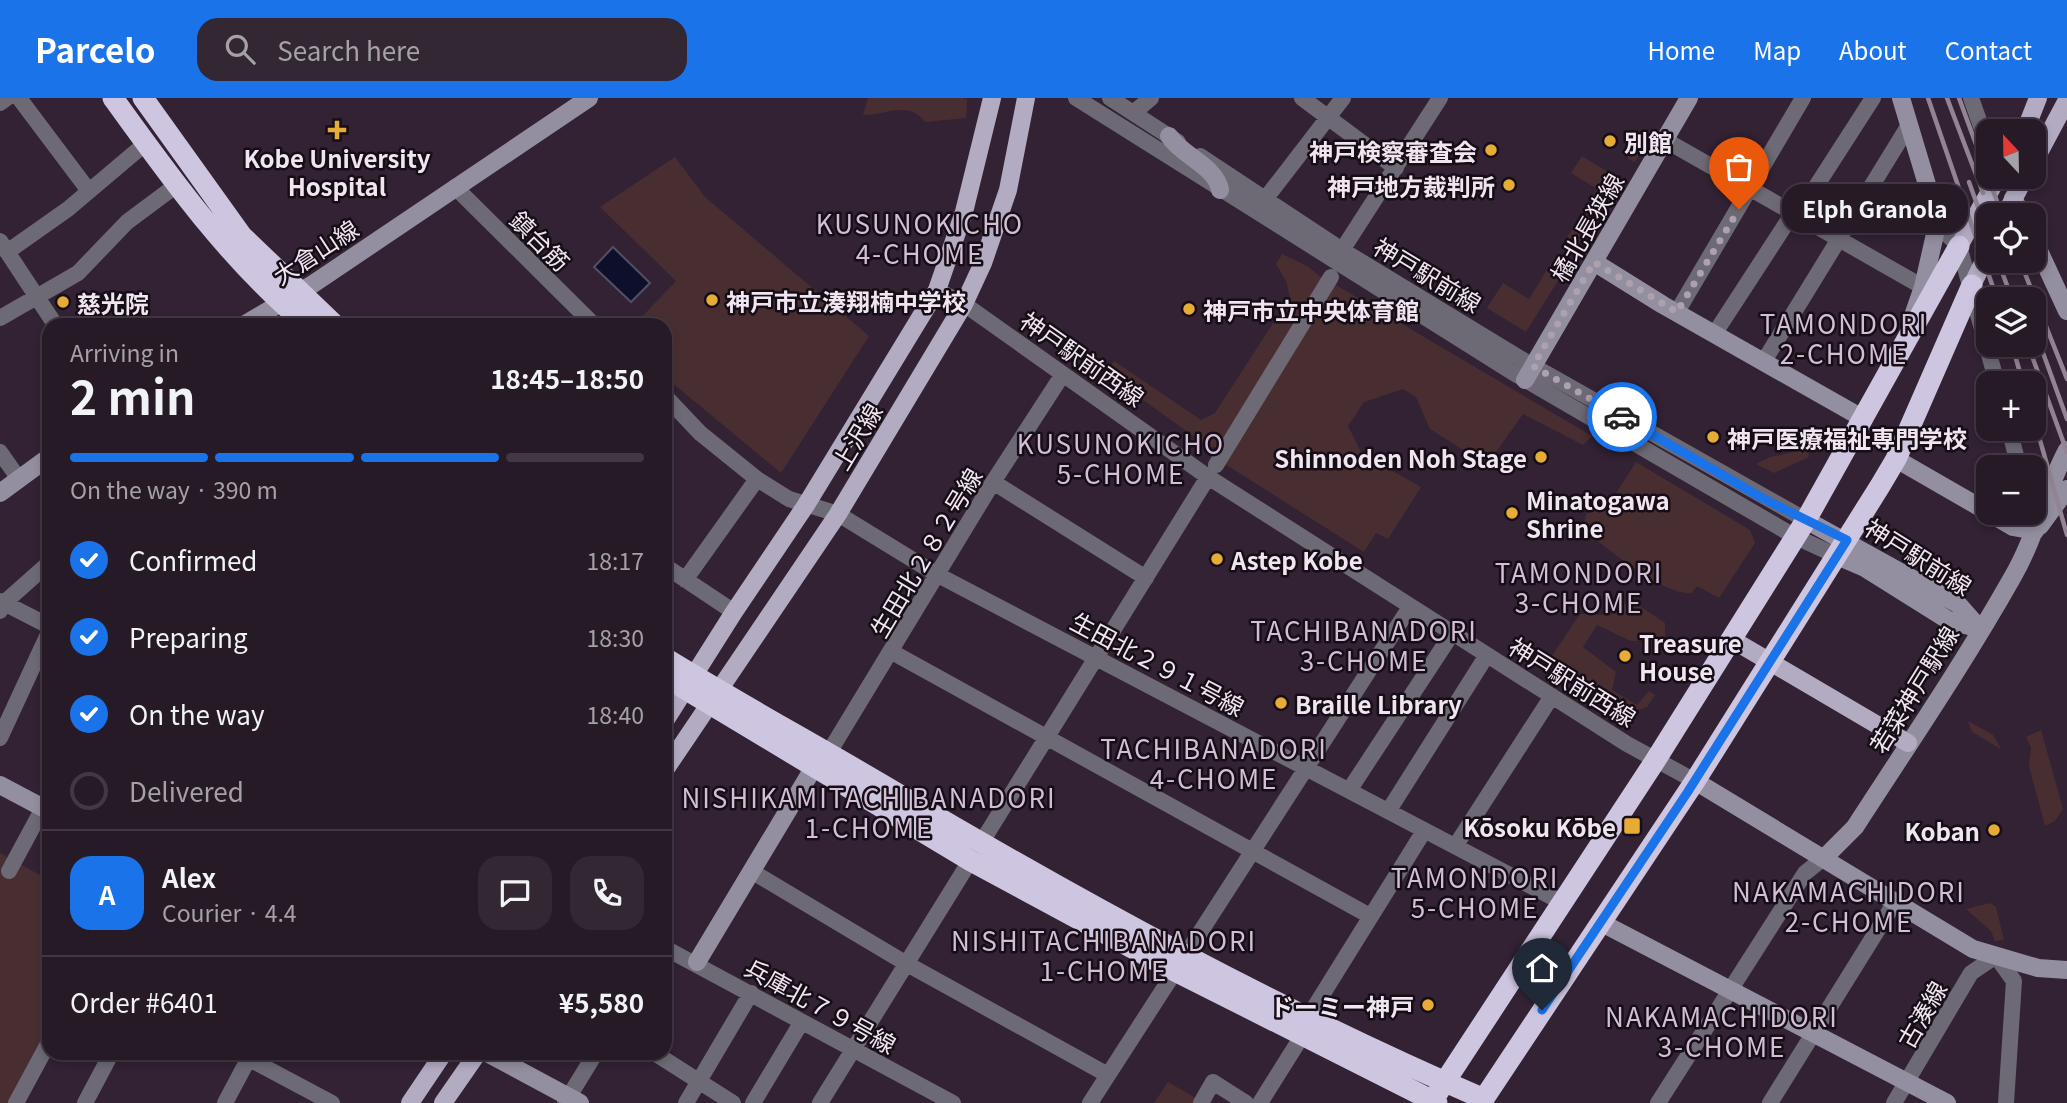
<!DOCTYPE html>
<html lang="en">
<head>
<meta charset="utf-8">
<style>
  body { margin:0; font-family:Georgia,"Noto Sans JP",serif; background:#322733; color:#f1f3f6; height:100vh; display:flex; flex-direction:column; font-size:26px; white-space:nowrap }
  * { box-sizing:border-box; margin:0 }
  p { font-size:23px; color:#a4a1a7 }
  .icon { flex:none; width:38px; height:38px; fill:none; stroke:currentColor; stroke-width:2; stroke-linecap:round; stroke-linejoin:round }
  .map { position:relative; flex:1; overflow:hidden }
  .sheet { position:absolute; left:42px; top:220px; width:630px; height:742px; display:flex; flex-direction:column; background:#261a27; border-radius:21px; box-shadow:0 4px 10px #0003,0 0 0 2px #423844 }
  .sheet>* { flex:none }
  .needle { width:46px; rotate:338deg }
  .tools { position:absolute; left:1976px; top:21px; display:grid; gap:14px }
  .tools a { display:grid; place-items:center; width:70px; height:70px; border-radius:14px; background:#261a27; box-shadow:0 4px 10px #0003,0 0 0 2px #423844; font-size:35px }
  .pin { position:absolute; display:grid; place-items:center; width:60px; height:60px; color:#fff; margin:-72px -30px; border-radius:50% 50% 50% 0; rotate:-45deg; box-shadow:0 0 7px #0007 }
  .pin .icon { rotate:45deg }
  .courier { position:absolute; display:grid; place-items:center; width:70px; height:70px; margin:-35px; border:5px solid #1a73e8; border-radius:50%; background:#fff; color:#222; box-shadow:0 2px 9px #0007 }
  .bubble { position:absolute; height:49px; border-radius:21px; background:#261a27; box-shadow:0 4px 10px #0003,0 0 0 2px #423844; font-size:23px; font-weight:700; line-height:49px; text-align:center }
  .summary em { font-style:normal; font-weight:700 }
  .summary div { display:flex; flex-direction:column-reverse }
  .summary { display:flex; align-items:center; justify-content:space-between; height:119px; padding:0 28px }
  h1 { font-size:46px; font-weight:700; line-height:52px }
  .bar { display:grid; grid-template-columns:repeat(4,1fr); gap:10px 7px; align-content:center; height:84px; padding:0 28px }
  .bar i { height:9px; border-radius:5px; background:#423844 }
  .bar .active { background:#1a73e8 }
  .bar p { grid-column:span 4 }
  .line { display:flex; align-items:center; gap:18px; padding:0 28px; border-top:2px solid #423844 }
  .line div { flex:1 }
  .round { display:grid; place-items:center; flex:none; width:74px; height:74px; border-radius:21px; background:#322733 }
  ol { padding:0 28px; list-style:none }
  li { display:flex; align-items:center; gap:21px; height:77px }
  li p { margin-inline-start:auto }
  li .icon { padding:7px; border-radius:50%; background:#1a73e8; color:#fff; stroke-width:4 }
  li:last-child { color:#a4a1a7 }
  li i { width:38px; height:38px; border:4px solid #423844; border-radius:50% }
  header { display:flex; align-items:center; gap:42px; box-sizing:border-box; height:98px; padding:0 35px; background:#1a73e8; color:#fff }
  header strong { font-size:33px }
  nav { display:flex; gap:38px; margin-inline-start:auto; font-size:24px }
  .search { width:490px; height:63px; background:#322733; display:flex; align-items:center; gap:18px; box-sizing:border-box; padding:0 24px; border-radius:21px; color:#a4a1a7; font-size:26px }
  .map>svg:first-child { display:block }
  .green { fill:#492e31 }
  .water { fill:#0e102b; stroke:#525066; stroke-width:2 }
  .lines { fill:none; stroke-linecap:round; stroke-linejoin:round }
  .street { stroke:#6d6a75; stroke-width:16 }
  .secondary { stroke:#948fa0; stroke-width:18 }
  .primary { stroke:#b2abc2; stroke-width:18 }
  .highway { stroke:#cec5e0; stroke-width:21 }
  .rail { stroke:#928493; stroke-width:4.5 }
  .done { stroke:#aea1af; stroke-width:7; stroke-dasharray:0 12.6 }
  .route { stroke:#1a73e8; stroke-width:9 }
  .poi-dot { fill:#e7ac36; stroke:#160e16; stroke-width:2.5 }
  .labels { text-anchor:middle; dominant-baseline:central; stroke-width:5; stroke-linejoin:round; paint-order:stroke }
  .poi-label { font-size:24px; font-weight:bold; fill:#f0e5f1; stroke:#160e16; text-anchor:start }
  .street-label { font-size:24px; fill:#f0e5f1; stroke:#160e16 }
  .neighbourhood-label { font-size:26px; letter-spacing:2px; fill:#d3bed5; stroke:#160e16 }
</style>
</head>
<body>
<header>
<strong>Parcelo</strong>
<div class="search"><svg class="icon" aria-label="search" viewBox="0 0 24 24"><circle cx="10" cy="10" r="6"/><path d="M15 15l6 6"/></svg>Search here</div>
<nav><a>Home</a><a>Map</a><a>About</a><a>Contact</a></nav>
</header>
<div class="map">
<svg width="2067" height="1005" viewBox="0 0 2067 1005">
  <rect width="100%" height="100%" fill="#322234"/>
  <path class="green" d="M868,0H963L967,1L966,20L925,24C908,2 887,17 863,17Z
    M1644,31L1653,35L1635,64L1627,60Z
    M1582,58L1619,81L1577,148L1566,141L1597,91L1571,75Z
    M675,59L705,99L869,238L781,375L665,279V228L634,227L676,183L600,109Z
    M1282,156L1309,169L1323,181L1218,349H1209L1115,282L1109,272L1114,263L1201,322L1215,315L1290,199L1286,183L1276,166Z
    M1556,157L1569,165L1526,234L1487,210L1503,185L1529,201Z
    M1334,186L1592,338L1583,347L1523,316L1487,367L1430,331L1416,299L1403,291L1364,304L1348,328L1362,356L1421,389L1388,441L1376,435L1364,454L1225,366Z
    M1808,351L1809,359L1774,375L1756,366L1770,359Z
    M1636,364L1750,432L1755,445L1719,500L1697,488L1692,495C1663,498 1608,450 1583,432L1586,416L1611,403Z
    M1610,503L1640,508L1665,525V542L1631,543L1597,527L1583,549L1616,574L1612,592L1637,607L1649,593L1655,597L1647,609L1623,616L1545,568L1580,516L1602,517Z
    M1968,623L1993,637L2001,651L1972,634Z
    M2041,632L2063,711L2055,723L2045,728L2029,668L2031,650L2026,639Z
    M0,755L49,782V929L9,1005H0Z
    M1990,805L1996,809L2004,842L1995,843L1991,833L1966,811Z
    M1168,984L1199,1002L1197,1005H1154Z"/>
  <path class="water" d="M613,149L650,185L631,204L594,169Z"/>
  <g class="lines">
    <path class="street" d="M19,0L89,93
      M1076,0L1512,274L1794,438L1837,458
      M1110,0L1178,44
      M1302,0L1396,70
      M1971,0L1988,48
      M0,5L7,0
      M1133,15L1151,0
      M1665,42L1923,189
      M1200,58L1342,152L1533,268L1806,422
      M455,89L595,228
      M1266,100L1343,0
      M1797,118L1873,0
      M1938,128L1959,148L1997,285
      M0,143L56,228
      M7,154L68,111L146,45
      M1337,160L1440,0
      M937,192L964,206L1208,379L1627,646L1695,683
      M1677,214L1803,0
      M0,220L78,175L127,124L178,86
      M1715,235L1793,115
      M1764,263L1909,27
      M665,298L700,335L757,381L789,401L838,416L936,476L1563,805
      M2009,331L2019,369
      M0,354L19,381
      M1216,367L1331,179
      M993,384L1146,480
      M665,468L734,514
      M685,482L757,381
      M0,503L49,528
      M0,513L4,505L49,465
      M892,554L1370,818
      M0,640L49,534
      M828,656L993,384L1063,276
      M1350,691L1453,534
      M1389,712L1487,557
      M1456,747L1552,598
      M9,773L49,699
      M751,773L907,866L1108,977
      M665,850L953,1005
      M1309,918L1424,733
      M240,956L332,1005
      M656,956L733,1005
      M16,1005L49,944
      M85,1005L111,956
      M225,1005L251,956
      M565,1005L595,956
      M686,1005L751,895
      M753,1005L801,925
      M820,1005L1208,379
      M1090,1005L1410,509
      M1201,1005L1213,984L1246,1005
      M1260,1005L1302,938
      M1658,1005L1805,775L1825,759
      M1770,1005L1895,804
      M1894,1005L1971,875L1996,858L2014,883L2006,1005"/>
    <path class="secondary" d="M1901,0L1938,123L1923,189L1914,215
      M1169,38C1182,58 1216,68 1220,92
      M2013,100L2022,117
      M2034,142L2067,213
      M1594,164L1663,207L1864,321
      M242,228L313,186L589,0
      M1525,282L1689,0
      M1896,361L1988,414
      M0,395L49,359
      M1989,415L2013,429L2035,433
      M1806,422L1958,506L1980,531
      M2040,428L2067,391
      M1837,458L1865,470L1948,522L1980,531
      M1695,683L1973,851L2038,870L2067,872
      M0,687L49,713
      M1825,759L1855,729C1908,647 1964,565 2012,480C2036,439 2045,393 2067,352
      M1600,824L1947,1005
      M697,864L814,669
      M489,956L580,1005"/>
    <path class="primary" d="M2025,33L2038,0
      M2034,64L2067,2
      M2005,117L2025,79
      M1959,148L1998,79
      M1972,187L1988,155
      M1731,541L1908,645
      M665,623L734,514L806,407L937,192L964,114L992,0
      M665,672L838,416L964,206L983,165L1008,92L1026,0
      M410,1005L443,956
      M443,1005L477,956"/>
    <path class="highway" d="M113,0C172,82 230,163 308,228
      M143,0L242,138L336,228
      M665,560C740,606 817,648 893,693C1084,806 1280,913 1484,1001
      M665,579L971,763L1175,873L1437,1005
      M1431,1005L1655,663L1806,422L1959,148
      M1481,1005L1695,683L1880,388L1896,361L1972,187"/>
    <path class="rail" d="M1928,0L1997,201
      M1947,0L1983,95
      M1959,0L1988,79
      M1988,79L2002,117
      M1969,84L1988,137
      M1998,163L2012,201
      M2020,163L2067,281
      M2034,230L2067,321
      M2012,247L2023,285
      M2028,247L2067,354
      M2034,321L2067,437"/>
  </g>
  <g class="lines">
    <path class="done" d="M1622,319L1533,268L1594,164L1677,214L1739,111"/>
    <path class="route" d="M1542,912L1687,695L1847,442L1764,401L1622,319"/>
  </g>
  <g class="poi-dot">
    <path d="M333.5 21.5h7v7h7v7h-7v7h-7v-7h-7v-7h7z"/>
    <circle cx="1610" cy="43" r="7"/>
    <circle cx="1491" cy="52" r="7"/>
    <circle cx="1509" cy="87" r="7"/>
    <circle cx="712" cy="202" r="7"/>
    <circle cx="63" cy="204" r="7"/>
    <circle cx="1189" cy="211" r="7"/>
    <circle cx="1713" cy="339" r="7"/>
    <circle cx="1541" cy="359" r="7"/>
    <circle cx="1512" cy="415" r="7"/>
    <circle cx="1217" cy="461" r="7"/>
    <circle cx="1625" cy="558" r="7"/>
    <circle cx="1281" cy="605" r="7"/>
    <rect x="1623" y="719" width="18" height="18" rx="3.5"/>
    <circle cx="1994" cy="732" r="7"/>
    <circle cx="1428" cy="907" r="7"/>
  </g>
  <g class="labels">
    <g class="poi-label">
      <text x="1624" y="43">別館</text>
      <text x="1477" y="52" text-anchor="end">神戸検察審査会</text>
      <text x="337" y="59" text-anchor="middle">Kobe University<tspan x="337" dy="28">Hospital</tspan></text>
      <text x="1495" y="87" text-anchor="end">神戸地方裁判所</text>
      <text x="726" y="202">神戸市立湊翔楠中学校</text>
      <text x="77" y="204">慈光院</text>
      <text x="1203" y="211">神戸市立中央体育館</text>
      <text x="1727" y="339">神戸医療福祉専門学校</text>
      <text x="1527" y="359" text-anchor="end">Shinnoden Noh Stage</text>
      <text x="1526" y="401">Minatogawa<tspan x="1526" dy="28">Shrine</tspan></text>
      <text x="1231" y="461">Astep Kobe</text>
      <text x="1639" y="544">Treasure<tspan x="1639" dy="28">House</tspan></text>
      <text x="1295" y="605">Braille Library</text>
      <text x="1616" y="728" text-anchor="end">Kōsoku Kōbe</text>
      <text x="1980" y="732" text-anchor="end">Koban</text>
      <text x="1414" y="907" text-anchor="end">ドーミー神戸</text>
    </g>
    <g class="street-label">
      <text transform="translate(1586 129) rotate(-60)">橘北長狭線</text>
      <text transform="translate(541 142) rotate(45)">鎮台筋</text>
      <text transform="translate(315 153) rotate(-33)">大倉山線</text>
      <text transform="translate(1428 176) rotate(31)">神戸駅前線</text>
      <text transform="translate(1083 260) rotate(35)">神戸駅前西線</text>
      <text transform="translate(856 338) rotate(-59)">上沢線</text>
      <text transform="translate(925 454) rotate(-59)">生田北２８２号線</text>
      <text transform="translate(1919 458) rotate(32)">神戸駅前線</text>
      <text transform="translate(1158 565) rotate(28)">生田北２９１号線</text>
      <text transform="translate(1573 583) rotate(32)">神戸駅前西線</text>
      <text transform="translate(1913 591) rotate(-58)">若菜神戸駅線</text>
      <text transform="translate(821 907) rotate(29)">兵庫北７９号線</text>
      <text transform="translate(1921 916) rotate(-60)">古湊線</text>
    </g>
    <g class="neighbourhood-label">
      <text x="920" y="124">KUSUNOKICHO<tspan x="920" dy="30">4-CHOME</tspan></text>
      <text x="1844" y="224">TAMONDORI<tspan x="1844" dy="30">2-CHOME</tspan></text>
      <text x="1121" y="344">KUSUNOKICHO<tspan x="1121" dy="30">5-CHOME</tspan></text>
      <text x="1579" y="473">TAMONDORI<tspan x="1579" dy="30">3-CHOME</tspan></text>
      <text x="1364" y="531">TACHIBANADORI<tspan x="1364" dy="30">3-CHOME</tspan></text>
      <text x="1214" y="649">TACHIBANADORI<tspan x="1214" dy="30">4-CHOME</tspan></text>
      <text x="869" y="698">NISHIKAMITACHIBANADORI<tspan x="869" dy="30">1-CHOME</tspan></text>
      <text x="1475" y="778">TAMONDORI<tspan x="1475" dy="30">5-CHOME</tspan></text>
      <text x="1849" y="792">NAKAMACHIDORI<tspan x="1849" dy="30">2-CHOME</tspan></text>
      <text x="1104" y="841">NISHITACHIBANADORI<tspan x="1104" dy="30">1-CHOME</tspan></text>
      <text x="1722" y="917">NAKAMACHIDORI<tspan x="1722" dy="30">3-CHOME</tspan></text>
    </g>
  </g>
</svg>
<div class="tools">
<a><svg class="needle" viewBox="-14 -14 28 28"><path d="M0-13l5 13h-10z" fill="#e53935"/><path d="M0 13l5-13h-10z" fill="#a4a1a7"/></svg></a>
<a><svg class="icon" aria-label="locate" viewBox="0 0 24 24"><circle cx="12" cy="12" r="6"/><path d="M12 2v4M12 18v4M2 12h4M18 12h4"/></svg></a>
<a><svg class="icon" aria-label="layers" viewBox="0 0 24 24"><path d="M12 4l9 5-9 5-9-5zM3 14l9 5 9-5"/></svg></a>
<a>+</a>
<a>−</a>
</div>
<div class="pin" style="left:1739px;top:111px;background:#ea580c"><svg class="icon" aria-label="bag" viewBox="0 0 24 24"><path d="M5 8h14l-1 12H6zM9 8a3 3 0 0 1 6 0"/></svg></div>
<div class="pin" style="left:1542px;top:912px;background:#1f2937"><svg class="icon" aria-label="home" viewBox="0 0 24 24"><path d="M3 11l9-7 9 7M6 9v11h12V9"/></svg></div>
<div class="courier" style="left:1622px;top:319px"><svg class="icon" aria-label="car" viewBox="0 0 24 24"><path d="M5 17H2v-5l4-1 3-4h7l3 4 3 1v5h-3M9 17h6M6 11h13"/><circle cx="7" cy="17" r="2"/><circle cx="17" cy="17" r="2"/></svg></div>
<div class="bubble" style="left:1782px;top:86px;width:186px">Elph Granola</div>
<section class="sheet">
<div class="summary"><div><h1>2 min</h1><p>Arriving in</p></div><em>18:45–18:50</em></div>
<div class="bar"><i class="active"></i><i class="active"></i><i class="active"></i><i></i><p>On the way · 390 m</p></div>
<ol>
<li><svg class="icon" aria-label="check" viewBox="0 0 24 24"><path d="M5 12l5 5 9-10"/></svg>Confirmed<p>18:17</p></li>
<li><svg class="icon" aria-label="check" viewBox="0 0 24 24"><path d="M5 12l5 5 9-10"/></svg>Preparing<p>18:30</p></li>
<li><svg class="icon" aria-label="check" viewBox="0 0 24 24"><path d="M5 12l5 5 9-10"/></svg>On the way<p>18:40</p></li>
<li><i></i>Delivered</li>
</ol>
<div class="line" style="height:126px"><b class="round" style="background:#1a73e8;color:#fff">A</b><div><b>Alex</b><p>Courier · 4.4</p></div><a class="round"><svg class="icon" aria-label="chat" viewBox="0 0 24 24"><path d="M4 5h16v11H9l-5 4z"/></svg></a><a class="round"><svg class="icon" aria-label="phone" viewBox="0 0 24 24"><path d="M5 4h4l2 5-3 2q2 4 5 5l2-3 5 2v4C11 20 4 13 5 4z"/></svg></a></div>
<div class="line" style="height:91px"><div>Order #6401</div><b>¥5,580</b></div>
</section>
</div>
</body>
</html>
